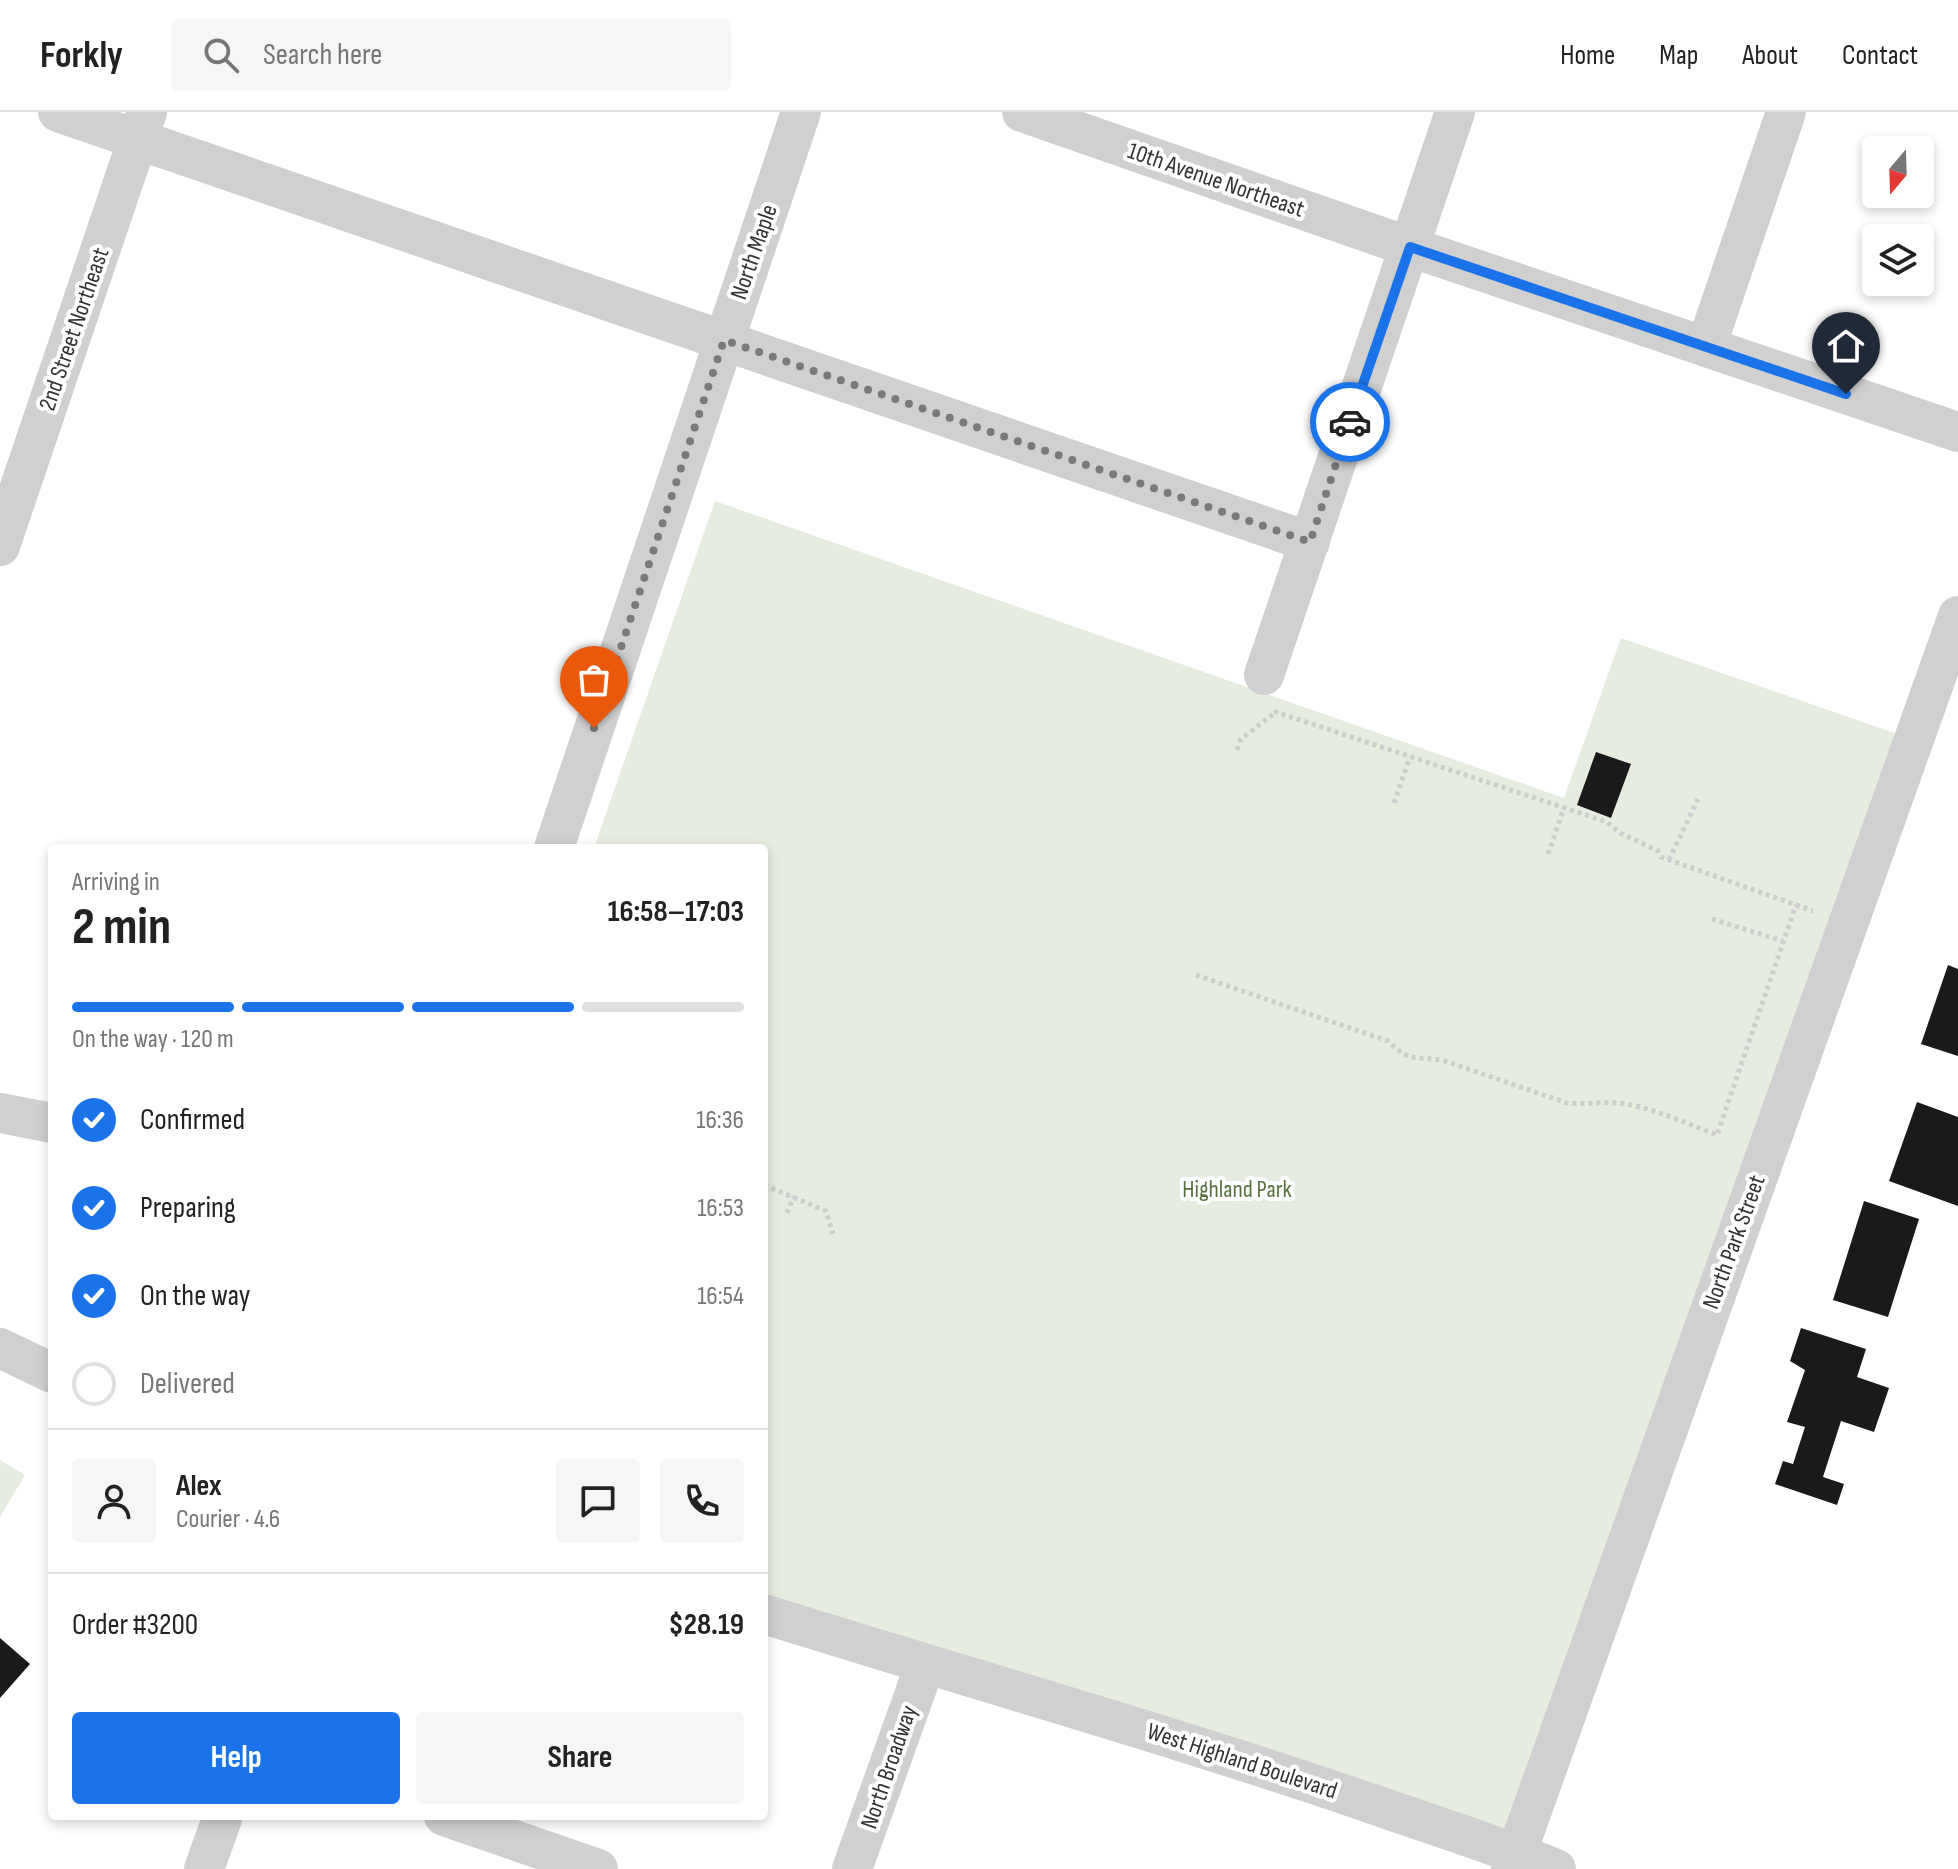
<!DOCTYPE html>
<html lang="en">
<head>
<meta charset="utf-8">
<style>
  body { margin:0; font-family:"Sofia Sans Condensed",sans-serif; background:#f6f6f6; color:#222; height:100vh; display:flex; flex-direction:column; font-size:30px; white-space:nowrap }
  * { box-sizing:border-box; margin:0 }
  p { font-size:26px; color:#767676 }
  .icon { flex:none; width:44px; height:44px; fill:none; stroke:currentColor; stroke-width:2; stroke-linecap:round; stroke-linejoin:round }
  .map { position:relative; flex:1; overflow:hidden }
  .side { position:absolute; left:48px; top:732px; width:720px; height:976px; display:flex; flex-direction:column; background:#fff; border-radius:8px; box-shadow:0 4px 12px #0003 }
  .side>* { flex:none }
  .needle { width:52px; rotate:199deg }
  .controls { position:absolute; left:1862px; top:24px; display:grid; gap:16px }
  .controls a { display:grid; place-items:center; width:72px; height:72px; border-radius:8px; background:#fff; box-shadow:0 4px 12px #0003; font-size:40px }
  .pin { position:absolute; display:grid; place-items:center; width:68px; height:68px; color:#fff; margin:-82px -34px; border-radius:50% 50% 50% 0; rotate:-45deg; box-shadow:0 0 8px #0007 }
  .pin .icon { rotate:45deg }
  .courier { position:absolute; display:grid; place-items:center; width:80px; height:80px; margin:-40px; border:6px solid #1a73e8; border-radius:50%; background:#fff; color:#222; box-shadow:0 2px 10px #0007 }
  .overview em { font-style:normal; font-weight:700 }
  .overview div { display:flex; flex-direction:column-reverse }
  .overview { display:flex; align-items:center; justify-content:space-between; height:136px; padding:0 24px }
  h1 { font-size:52px; font-weight:700; line-height:60px }
  .bar { display:grid; grid-template-columns:repeat(4,1fr); gap:12px 8px; align-content:center; height:96px; padding:0 24px }
  .bar i { height:10px; border-radius:6px; background:#e0e0e0 }
  .bar .active { background:#1a73e8 }
  .bar p { grid-column:span 4 }
  .line { display:flex; align-items:center; gap:20px; padding:0 24px; border-top:2px solid #e0e0e0 }
  .line div { flex:1 }
  .round { display:grid; place-items:center; flex:none; width:84px; height:84px; border-radius:8px; background:#f6f6f6 }
  ol { padding:0 24px; list-style:none }
  li { display:flex; align-items:center; gap:24px; height:88px }
  li p { margin-inline-start:auto }
  li .icon { padding:8px; border-radius:50%; background:#1a73e8; color:#fff; stroke-width:4 }
  li:last-child { color:#767676 }
  li i { width:44px; height:44px; border:4px solid #e0e0e0; border-radius:50% }
  .primary-button { display:flex; gap:16px; margin-top:auto; padding:16px 24px }
  .primary-button a { flex:1; height:92px; border-radius:8px; background:#1a73e8; color:#fff; font-size:32px; font-weight:700; line-height:92px; text-align:center }
  .primary-button a+a { background:#f6f6f6; color:#222 }
  header { display:flex; align-items:center; gap:48px; box-sizing:border-box; height:112px; padding:0 40px; background:#fff; border-bottom:2px solid #e0e0e0 }
  header strong { font-size:38px }
  nav { display:flex; gap:44px; margin-inline-start:auto; font-size:28px }
  .search { width:560px; height:72px; background:#f6f6f6; display:flex; align-items:center; gap:20px; box-sizing:border-box; padding:0 28px; border-radius:8px; color:#767676; font-size:30px }
  .map>svg:first-child { display:block }
  .green { fill:#e6ecdf }
  .building { fill:#1a1a1a }
  .lines { fill:none; stroke-linecap:round; stroke-linejoin:round }
  .path { stroke:#cdcdcd; stroke-width:5; stroke-dasharray:4 4; stroke-linecap:butt }
  .minor { stroke:#d0d0d0; stroke-width:40 }
  .done { stroke:#7a7a7a; stroke-width:8; stroke-dasharray:0 14.4 }
  .route { stroke:#1a73e8; stroke-width:10 }
  .labels { text-anchor:middle; dominant-baseline:central; stroke-width:8; stroke-linejoin:round; paint-order:stroke }
  .street-label { font-size:24px; fill:#333; stroke:#fff }
  .park-label { font-size:24px; fill:#56703f; stroke:#fff }
</style>
</head>
<body>
<header>
<strong>Forkly</strong>
<div class="search"><svg class="icon" aria-label="search" viewBox="0 0 24 24"><circle cx="10" cy="10" r="6"/><path d="M15 15l6 6"/></svg>Search here</div>
<nav><a>Home</a><a>Map</a><a>About</a><a>Contact</a></nav>
</header>
<div class="map">
<svg width="1958" height="1757" viewBox="0 0 1958 1757">
  <rect width="100%" height="100%" fill="#fff"/>
  <path class="green" d="M715,389L1564,686L1621,526L1897,622L1508,1738L764,1486V736H594Z
    M0,1348L25,1363L0,1405Z"/>
  <path class="building" d="M1596,640L1631,652L1611,706L1577,693Z
    M1948,853L1958,857V944L1921,932Z
    M1917,990L1958,1005V1094L1889,1069Z
    M1864,1089L1919,1107L1888,1205L1833,1188Z
    M1801,1216L1866,1237L1857,1265L1889,1276L1874,1320L1841,1309L1823,1365L1844,1372L1837,1393L1775,1372L1783,1349L1793,1352L1805,1315L1787,1310L1805,1258L1790,1249Z
    M0,1526L30,1552L0,1586Z"/>
  <g class="lines">
    <path class="path" d="M1277,598L1276,600L1607,710L1620,721L1658,739L1661,745L1813,799
      M1237,638L1241,627L1276,600
      M1394,691L1410,645
      M1548,742L1564,696
      M1669,748L1698,687
      M1712,807L1783,829
      M1196,863L1388,929C1413,954 1416,942 1445,949L1567,991C1588,993 1610,988 1631,993C1657,998 1691,1013 1717,1023L1796,793
      M764,1073L826,1099L833,1122
      M787,1101L794,1084"/>
    <path class="minor" d="M58,0L1310,430
      M1022,0L1410,135L1958,320
      M1706,235L1786,0
      M0,434L147,0
      M1264,563L1455,0
      M554,736L801,0
      M0,1001L52,1011
      M0,1236L52,1261
      M764,1502C971,1567 1179,1625 1384,1696C1442,1716 1499,1734 1556,1757
      M444,1704L598,1757
      M204,1757L223,1704
      M852,1757L925,1553
      M1511,1757L1958,504"/>
  </g>
  <g class="lines">
    <path class="done" d="M594,616L724,228L1310,430L1350,310"/>
    <path class="route" d="M1350,310L1410,135L1846,282"/>
  </g>
  <g class="labels">
    <g class="street-label">
      <text transform="translate(1216 68) rotate(19)">10th Avenue Northeast</text>
      <text transform="translate(754 140) rotate(-71)">North Maple</text>
      <text transform="translate(74 217) rotate(-71)">2nd Street Northeast</text>
      <text transform="translate(1734 1130) rotate(-70)">North Park Street</text>
      <text transform="translate(1242 1649) rotate(18)">West Highland Boulevard</text>
      <text transform="translate(889 1655) rotate(-71)">North Broadway</text>
    </g>
    <g class="park-label">
      <text x="1237" y="1077">Highland Park</text>
    </g>
  </g>
</svg>
<div class="controls">
<a><svg class="needle" viewBox="-14 -14 28 28"><path d="M0-13l5 13h-10z" fill="#e53935"/><path d="M0 13l5-13h-10z" fill="#767676"/></svg></a>
<a><svg class="icon" aria-label="layers" viewBox="0 0 24 24"><path d="M12 4l9 5-9 5-9-5zM3 14l9 5 9-5"/></svg></a>
</div>
<div class="pin" style="left:594px;top:616px;background:#ea580c"><svg class="icon" aria-label="bag" viewBox="0 0 24 24"><path d="M5 8h14l-1 12H6zM9 8a3 3 0 0 1 6 0"/></svg></div>
<div class="pin" style="left:1846px;top:282px;background:#1f2937"><svg class="icon" aria-label="home" viewBox="0 0 24 24"><path d="M3 11l9-7 9 7M6 9v11h12V9"/></svg></div>
<div class="courier" style="left:1350px;top:310px"><svg class="icon" aria-label="car" viewBox="0 0 24 24"><path d="M5 17H2v-5l4-1 3-4h7l3 4 3 1v5h-3M9 17h6M6 11h13"/><circle cx="7" cy="17" r="2"/><circle cx="17" cy="17" r="2"/></svg></div>
<section class="side">
<div class="overview"><div><h1>2 min</h1><p>Arriving in</p></div><em>16:58–17:03</em></div>
<div class="bar"><i class="active"></i><i class="active"></i><i class="active"></i><i></i><p>On the way · 120 m</p></div>
<ol>
<li><svg class="icon" aria-label="check" viewBox="0 0 24 24"><path d="M5 12l5 5 9-10"/></svg>Confirmed<p>16:36</p></li>
<li><svg class="icon" aria-label="check" viewBox="0 0 24 24"><path d="M5 12l5 5 9-10"/></svg>Preparing<p>16:53</p></li>
<li><svg class="icon" aria-label="check" viewBox="0 0 24 24"><path d="M5 12l5 5 9-10"/></svg>On the way<p>16:54</p></li>
<li><i></i>Delivered</li>
</ol>
<div class="line" style="height:144px"><a class="round"><svg class="icon" aria-label="person" viewBox="0 0 24 24"><circle cx="12" cy="8" r="4"/><path d="M4 21q1-7 8-7t8 7"/></svg></a><div><b>Alex</b><p>Courier · 4.6</p></div><a class="round"><svg class="icon" aria-label="chat" viewBox="0 0 24 24"><path d="M4 5h16v11H9l-5 4z"/></svg></a><a class="round"><svg class="icon" aria-label="phone" viewBox="0 0 24 24"><path d="M5 4h4l2 5-3 2q2 4 5 5l2-3 5 2v4C11 20 4 13 5 4z"/></svg></a></div>
<div class="line" style="height:104px"><div>Order #3200</div><b>$28.19</b></div>
<div class="primary-button"><a>Help</a><a>Share</a></div>
</section>
</div>
</body>
</html>
